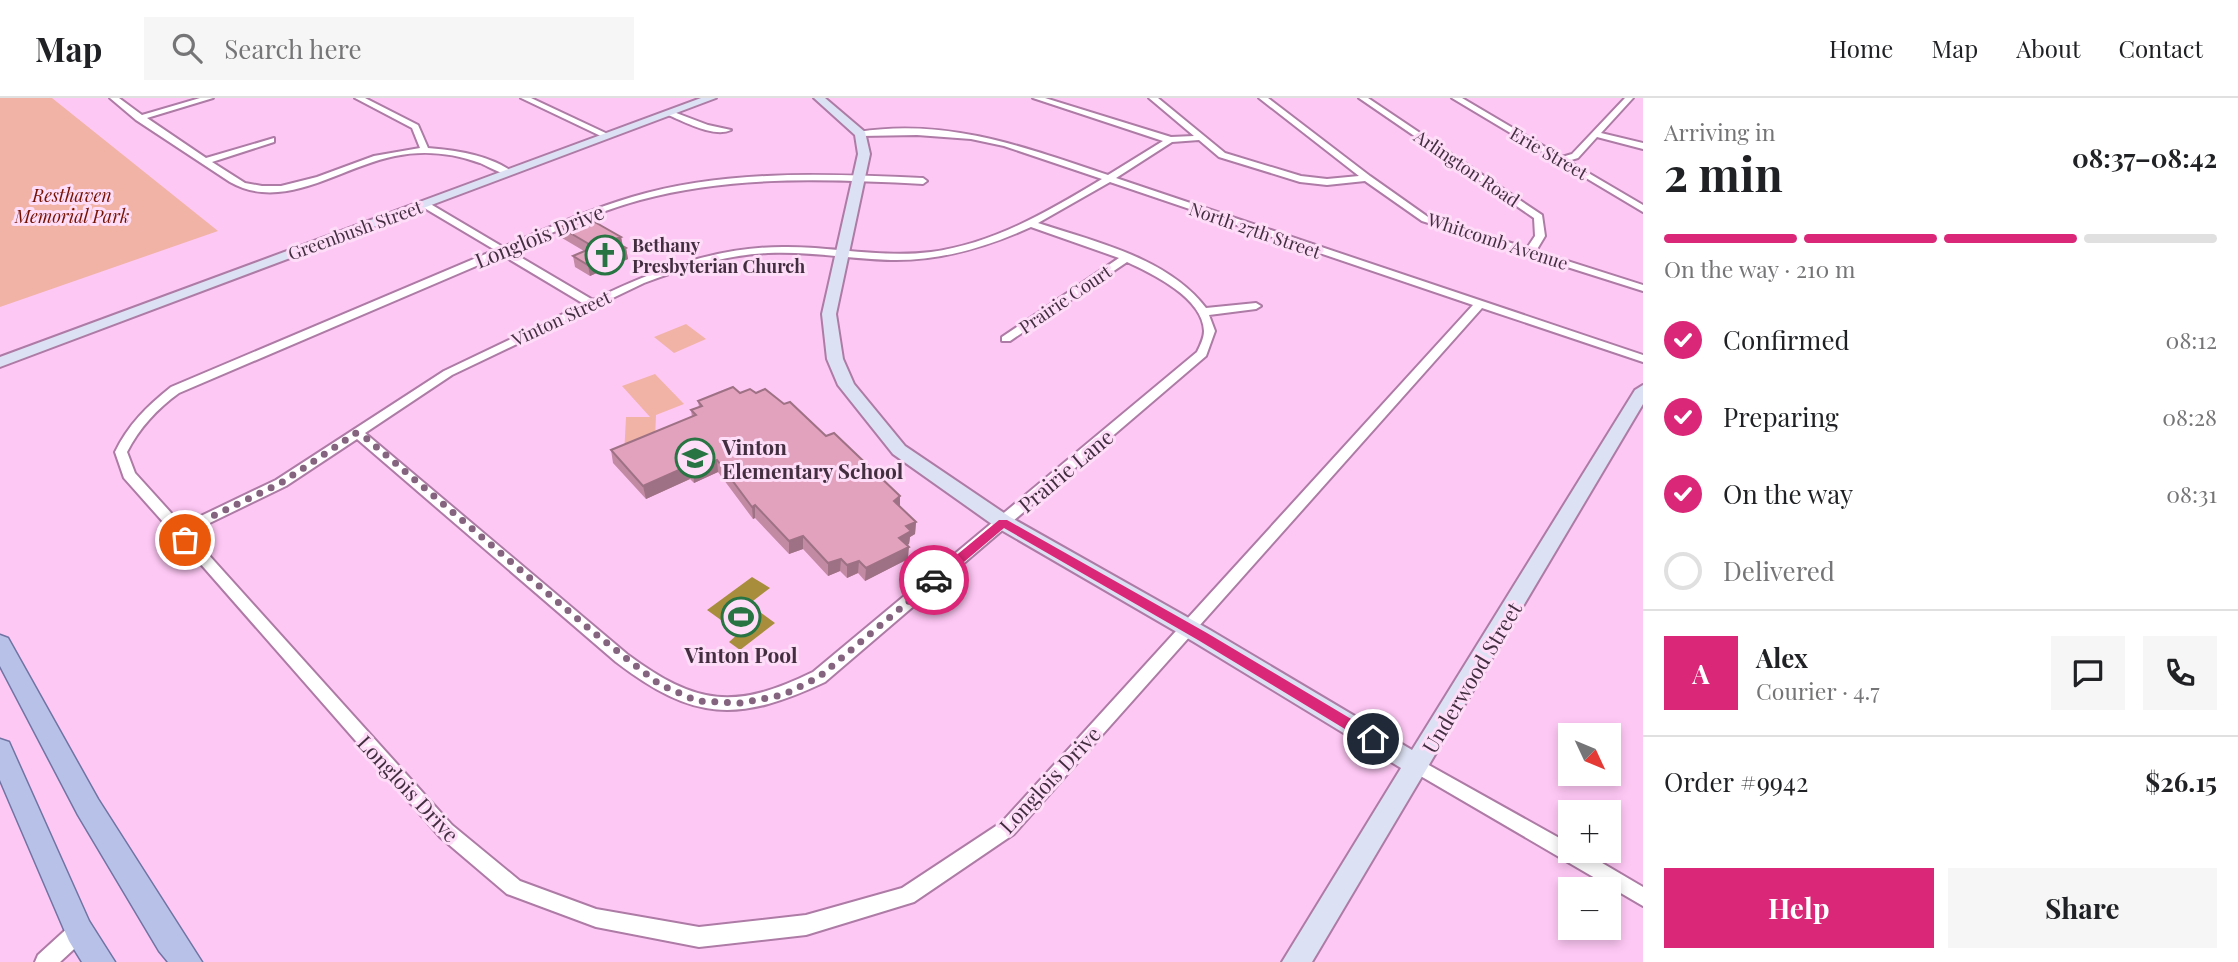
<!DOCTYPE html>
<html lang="en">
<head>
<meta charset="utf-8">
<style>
  body { margin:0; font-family:"Playfair Display",serif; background:#f6f6f6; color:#202124; height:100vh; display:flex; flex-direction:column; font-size:26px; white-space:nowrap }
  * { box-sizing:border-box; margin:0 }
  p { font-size:23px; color:#757577 }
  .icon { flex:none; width:38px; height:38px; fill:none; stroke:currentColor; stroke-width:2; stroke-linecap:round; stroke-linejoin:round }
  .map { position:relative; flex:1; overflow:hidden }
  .details { display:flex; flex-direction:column; background:#fff; width:595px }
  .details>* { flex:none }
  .needle { width:46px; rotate:134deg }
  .tools { position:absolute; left:1558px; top:625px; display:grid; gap:14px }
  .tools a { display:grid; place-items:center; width:63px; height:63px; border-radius:0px; background:#fff; box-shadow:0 4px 10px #0003; font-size:35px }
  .pin { position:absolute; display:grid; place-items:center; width:60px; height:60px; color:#fff; margin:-30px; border:4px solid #fff; border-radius:50%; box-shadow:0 2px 7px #0007 }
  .courier { position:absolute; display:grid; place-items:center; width:70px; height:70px; margin:-35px; border:5px solid #db2777; border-radius:50%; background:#fff; color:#222; box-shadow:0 2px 9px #0007 }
  .headline em { font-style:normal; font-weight:700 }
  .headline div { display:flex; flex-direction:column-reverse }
  .headline { display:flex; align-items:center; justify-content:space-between; height:119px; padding:0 21px }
  h1 { font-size:46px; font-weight:700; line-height:52px }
  .bar { display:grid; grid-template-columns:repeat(4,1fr); gap:10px 7px; align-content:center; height:84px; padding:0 21px }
  .bar i { height:9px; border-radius:5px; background:#e0e0e0 }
  .bar .on { background:#db2777 }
  .bar p { grid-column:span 4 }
  .line { display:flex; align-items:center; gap:18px; padding:0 21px; border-top:2px solid #e0e0e0 }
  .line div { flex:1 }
  .round { display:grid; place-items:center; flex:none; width:74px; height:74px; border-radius:0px; background:#f6f6f6 }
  ol { padding:0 21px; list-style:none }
  li { display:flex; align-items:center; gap:21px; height:77px }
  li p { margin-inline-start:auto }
  li .icon { padding:7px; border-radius:50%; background:#db2777; color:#fff; stroke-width:4 }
  li:last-child { color:#757577 }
  li i { width:38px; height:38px; border:4px solid #e0e0e0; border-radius:50% }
  .cta { display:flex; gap:14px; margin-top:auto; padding:14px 21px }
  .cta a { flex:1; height:80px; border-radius:0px; background:#db2777; color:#fff; font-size:28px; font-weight:700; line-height:80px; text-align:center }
  .cta a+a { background:#f6f6f6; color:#202124 }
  header { display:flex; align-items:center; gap:42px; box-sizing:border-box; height:98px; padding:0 35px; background:#fff; border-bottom:2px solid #e0e0e0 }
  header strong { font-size:33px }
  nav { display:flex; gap:38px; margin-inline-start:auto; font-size:24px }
  .search { width:490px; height:63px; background:#f6f6f6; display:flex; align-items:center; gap:18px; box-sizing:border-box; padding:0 24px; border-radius:0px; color:#757577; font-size:26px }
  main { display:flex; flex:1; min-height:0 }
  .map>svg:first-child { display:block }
  .green { fill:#f1b3a6 }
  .water { fill:#a88e3c }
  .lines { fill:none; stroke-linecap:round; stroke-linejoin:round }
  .street-casing { stroke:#ad7ba5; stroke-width:4 }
  .secondary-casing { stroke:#ad7ba5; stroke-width:4 }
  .primary-casing { stroke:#7074a3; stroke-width:3 }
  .street { fill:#fff; fill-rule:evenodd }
  .secondary { fill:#dce1f3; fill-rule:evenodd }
  .primary { fill:#b8c2e8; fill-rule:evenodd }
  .wall { fill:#c28aa3 }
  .shaded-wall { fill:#9e7184 }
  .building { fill:#e2a1bd; stroke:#9e7184; stroke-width:2 }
  .route { fill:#db2777 }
  .done { stroke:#84647f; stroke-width:7; stroke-dasharray:0 12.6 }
  .labels { text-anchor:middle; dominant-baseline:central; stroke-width:6; stroke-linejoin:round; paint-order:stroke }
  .far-street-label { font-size:18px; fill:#432e40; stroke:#feddf8 }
  .far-park-label { font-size:18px; font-style:italic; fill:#761203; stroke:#feddf8 }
  .far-poi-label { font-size:18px; font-weight:bold; fill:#432e40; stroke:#feddf8; text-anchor:start }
  .street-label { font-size:21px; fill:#432e40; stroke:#feddf8 }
  .poi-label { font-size:21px; font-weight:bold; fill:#432e40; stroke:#feddf8; text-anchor:start }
</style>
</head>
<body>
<header>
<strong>Map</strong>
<div class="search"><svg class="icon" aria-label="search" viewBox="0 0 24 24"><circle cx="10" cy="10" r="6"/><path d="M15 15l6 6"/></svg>Search here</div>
<nav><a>Home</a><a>Map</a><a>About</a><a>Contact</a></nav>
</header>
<main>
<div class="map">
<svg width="1643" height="864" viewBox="0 0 1643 864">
  <rect width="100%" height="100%" fill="#fec8f5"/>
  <path class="green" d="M0,0H52L218,133L0,209Z
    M686,226L706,241L674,255L654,239Z
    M655,276L684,306L656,317L655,342L624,357L626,319H650L622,288Z"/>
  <path class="water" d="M752,479L770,490L749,506L775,525L740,552L729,544L739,535L707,512Z"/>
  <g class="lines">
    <defs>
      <path id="street" d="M110,0H119L142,17L200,0H213L147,20L206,60L274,40V44L212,64L245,85L262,88H281L317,79L374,58L420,50L412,30L355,0H365L418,27L428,50C457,52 492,58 514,75C506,80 490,69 480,65C453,55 423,52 395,58C342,68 284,115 230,84L136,22Z
        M521,0H531L612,38L605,40Z
        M1033,0H1045L1171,39L1194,38L1149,0H1158L1225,55L1301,78L1327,81L1359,78L1259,0H1268L1370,78L1428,119L1527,150L1535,138L1534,120L1359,0H1368L1542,117L1545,138L1536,153L1643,187V193L1422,123L1365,83L1327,87L1300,84L1219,59L1199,42L1172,44L1116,80L1643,257V264L1482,210L1014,736L914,804L806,837L699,849L596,829L507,796L440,739L177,439L173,438L172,434L124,380L115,354C128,327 147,308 171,289L495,152L421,108V104H427L503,149C546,131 588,112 632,99C726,71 826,76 923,80L927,83L923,86C828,81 732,77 640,102C595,114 553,135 510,153L593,202C654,172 718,148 787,149C835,149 883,160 931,154C993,146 1049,113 1102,81L1004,48L971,41L917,37L861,38L857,36L858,34C947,20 1025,49 1108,77L1163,43ZM1110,84L1473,207L1002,724L902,790L806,817L699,829L596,811L520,783L452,727L189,435L286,388L357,341L616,564C693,623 738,625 825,584L1206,258L1215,233L1209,217L1256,211L1261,208L1256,205L1206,210C1168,160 1096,144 1038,125ZM1031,129L1119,160L1002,239V243H1010L1127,164C1153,176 1203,200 1204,233C1204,240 1200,248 1197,254L813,574C735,612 697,608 627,556L365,335L452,277L644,185C684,170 725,157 768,155C810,153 850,161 891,162C941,163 987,149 1031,129ZM502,157L584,206L444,273L276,382L182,427L135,375L127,354C140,329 157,311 179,295Z
        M1452,0H1462L1562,59L1572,56L1625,0H1633L1601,35L1643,45V51L1597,39L1578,60L1568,63L1643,107V114Z
        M671,13L708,27L731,32C714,40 685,24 668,17L667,15Z
        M1418,661L1570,746V752H1580L1643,789V808L1412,673L1409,668L1412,663Z
        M79,823L86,826L89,833L86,840L60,864H35L38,857L72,826Z"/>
      <path id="secondary" d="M701,0H716L0,269V259Z
        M814,0H825L865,34L870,56L836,216L843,261L854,286L905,348L1010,419L1210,532L1412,652L1635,292L1643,287V306L1312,864H1282L1401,670L1194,544L996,429L893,356L838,287L827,261L822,216L858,56L855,37Z"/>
      <path id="primary" d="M0,537L8,540L98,701L202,864H168L159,853L78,717L0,568Z
        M0,641L9,644L89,823L115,864H82L69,843L0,682Z"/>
    </defs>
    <use href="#street" class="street-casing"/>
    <use href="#secondary" class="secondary-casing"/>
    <use href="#primary" class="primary-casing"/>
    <use href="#street" class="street"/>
    <use href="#secondary" class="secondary"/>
    <use href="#primary" class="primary"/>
  </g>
  <path class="wall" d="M560,129L621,139L623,148L626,150L628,161L590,178L575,169L573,158L584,153L562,140Z
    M740,295H756L784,306L900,398V408L916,424L915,436L910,439L909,446L907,447L908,461L865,483L858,475L847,480L840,473L828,478L803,451L789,456L755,420L753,421L718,374L694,385L690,381L646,401L613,365L611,352L692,319L691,312L699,309L698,303Z"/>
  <path class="shaded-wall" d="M621,139L623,150L612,142Z
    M626,150L628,161L590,178L588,167Z
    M717,362L718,374L694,385L693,372Z
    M688,368L690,381L646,401L643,388Z
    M900,398V410L894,403Z
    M755,407V420L753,421L752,409Z
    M916,424L915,436L910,439L909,446L898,452L899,440L906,428Z
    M803,438V451L789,456V443Z
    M909,449L908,461L865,483L866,470Z
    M841,461L840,473L828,478V465Z
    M859,463L858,475L847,480V467Z"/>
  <path class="building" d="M586,119L621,139L612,142L626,150L588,167L573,158L594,149L560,129Z
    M733,289L740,295L750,291L756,295L765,291L784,306L790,304L826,338L834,335L900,398L894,403L916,424L906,428L911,433L899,440L909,449L866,470L859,463L847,467L841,461L828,465L803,438L789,443L755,407L752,409L717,362L693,372L688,368L643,388L611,352L696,317L691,312L702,308L698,303Z"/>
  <path class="route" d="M999,422H1007L1207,535L1378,637V645H1368L1198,542L1004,430L938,486H930V479Z"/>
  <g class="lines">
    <path class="done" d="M185,442L178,435L281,385L356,335L366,340L593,534L659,586L697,603L740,605L783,597L819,579L934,482"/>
  </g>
  <defs>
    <symbol id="church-ring" viewBox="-11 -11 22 22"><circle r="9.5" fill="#feddf8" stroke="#287443" stroke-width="1.5"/><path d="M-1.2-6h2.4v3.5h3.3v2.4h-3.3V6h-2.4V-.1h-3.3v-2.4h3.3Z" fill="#287443"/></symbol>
    <symbol id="school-ring" viewBox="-11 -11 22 22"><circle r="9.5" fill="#feddf8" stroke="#287443" stroke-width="1.5"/><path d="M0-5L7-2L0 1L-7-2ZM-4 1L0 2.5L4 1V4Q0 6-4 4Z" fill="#287443"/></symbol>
    <symbol id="stadium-ring" viewBox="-11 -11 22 22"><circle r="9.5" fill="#feddf8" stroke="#287443" stroke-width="1.5"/><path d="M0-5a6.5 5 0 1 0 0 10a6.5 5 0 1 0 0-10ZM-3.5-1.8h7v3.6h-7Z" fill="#287443"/></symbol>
  </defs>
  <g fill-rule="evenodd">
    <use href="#church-ring" x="583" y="135" width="44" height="44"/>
    <use href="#school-ring" x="673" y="338" width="44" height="44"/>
    <use href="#stadium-ring" x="719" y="497" width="44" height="44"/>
  </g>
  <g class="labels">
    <g class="far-street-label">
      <text transform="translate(1549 55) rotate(30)">Erie Street</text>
      <text transform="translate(1467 70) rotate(34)">Arlington Road</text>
      <text transform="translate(355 132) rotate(-20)">Greenbush Street</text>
      <text transform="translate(1255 132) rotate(19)">North 27th Street</text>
      <text transform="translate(1498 143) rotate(18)">Whitcomb Avenue</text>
      <text transform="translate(1065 201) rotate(-34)">Prairie Court</text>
      <text transform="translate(561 220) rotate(-25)">Vinton Street</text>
    </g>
    <g class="far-park-label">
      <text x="72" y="97">Resthaven<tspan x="72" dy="21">Memorial Park</tspan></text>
    </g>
    <g class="far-poi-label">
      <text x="632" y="147">Bethany<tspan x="632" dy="21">Presbyterian Church</tspan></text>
    </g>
    <g class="street-label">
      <text transform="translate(539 137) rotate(-22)">Longlois Drive</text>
      <text transform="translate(1065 372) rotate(-40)">Prairie Lane</text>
      <text transform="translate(1471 579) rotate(-59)">Underwood Street</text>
      <text transform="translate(1049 681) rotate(-47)">Longlois Drive</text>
      <text transform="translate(409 690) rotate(47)">Longlois Drive</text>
    </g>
    <g class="poi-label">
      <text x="722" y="348">Vinton<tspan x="722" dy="24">Elementary School</tspan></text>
      <text x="741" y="556" text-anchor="middle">Vinton Pool</text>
    </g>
  </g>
</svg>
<div class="tools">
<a><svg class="needle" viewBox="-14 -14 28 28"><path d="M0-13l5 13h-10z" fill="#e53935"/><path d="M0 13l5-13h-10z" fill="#757577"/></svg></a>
<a>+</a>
<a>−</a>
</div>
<div class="pin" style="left:185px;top:442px;background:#ea580c"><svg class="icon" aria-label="bag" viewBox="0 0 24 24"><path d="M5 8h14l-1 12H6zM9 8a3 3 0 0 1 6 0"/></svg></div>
<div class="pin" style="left:1373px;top:641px;background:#1f2937"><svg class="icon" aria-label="home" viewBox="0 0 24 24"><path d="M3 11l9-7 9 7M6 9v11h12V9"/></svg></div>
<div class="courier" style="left:934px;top:482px"><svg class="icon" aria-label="car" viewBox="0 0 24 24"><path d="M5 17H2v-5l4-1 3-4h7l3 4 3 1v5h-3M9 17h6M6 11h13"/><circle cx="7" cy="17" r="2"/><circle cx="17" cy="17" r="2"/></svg></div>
</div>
<section class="details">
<div class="headline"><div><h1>2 min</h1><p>Arriving in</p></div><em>08:37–08:42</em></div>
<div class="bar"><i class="on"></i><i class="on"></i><i class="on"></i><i></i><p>On the way · 210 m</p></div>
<ol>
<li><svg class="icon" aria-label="check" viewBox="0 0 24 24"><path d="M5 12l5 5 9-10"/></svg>Confirmed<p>08:12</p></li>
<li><svg class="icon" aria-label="check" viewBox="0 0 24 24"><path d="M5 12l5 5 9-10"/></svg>Preparing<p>08:28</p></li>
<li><svg class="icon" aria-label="check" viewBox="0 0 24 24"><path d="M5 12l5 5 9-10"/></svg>On the way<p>08:31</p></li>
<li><i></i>Delivered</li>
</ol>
<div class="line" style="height:126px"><b class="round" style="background:#db2777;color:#fff">A</b><div><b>Alex</b><p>Courier · 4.7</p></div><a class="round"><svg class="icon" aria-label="chat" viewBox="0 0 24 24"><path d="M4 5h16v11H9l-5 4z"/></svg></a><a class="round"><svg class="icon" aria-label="phone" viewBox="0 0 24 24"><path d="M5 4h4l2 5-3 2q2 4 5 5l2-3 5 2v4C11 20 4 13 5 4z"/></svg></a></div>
<div class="line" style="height:91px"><div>Order #9942</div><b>$26.15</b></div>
<div class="cta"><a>Help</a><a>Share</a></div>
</section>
</main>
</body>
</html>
